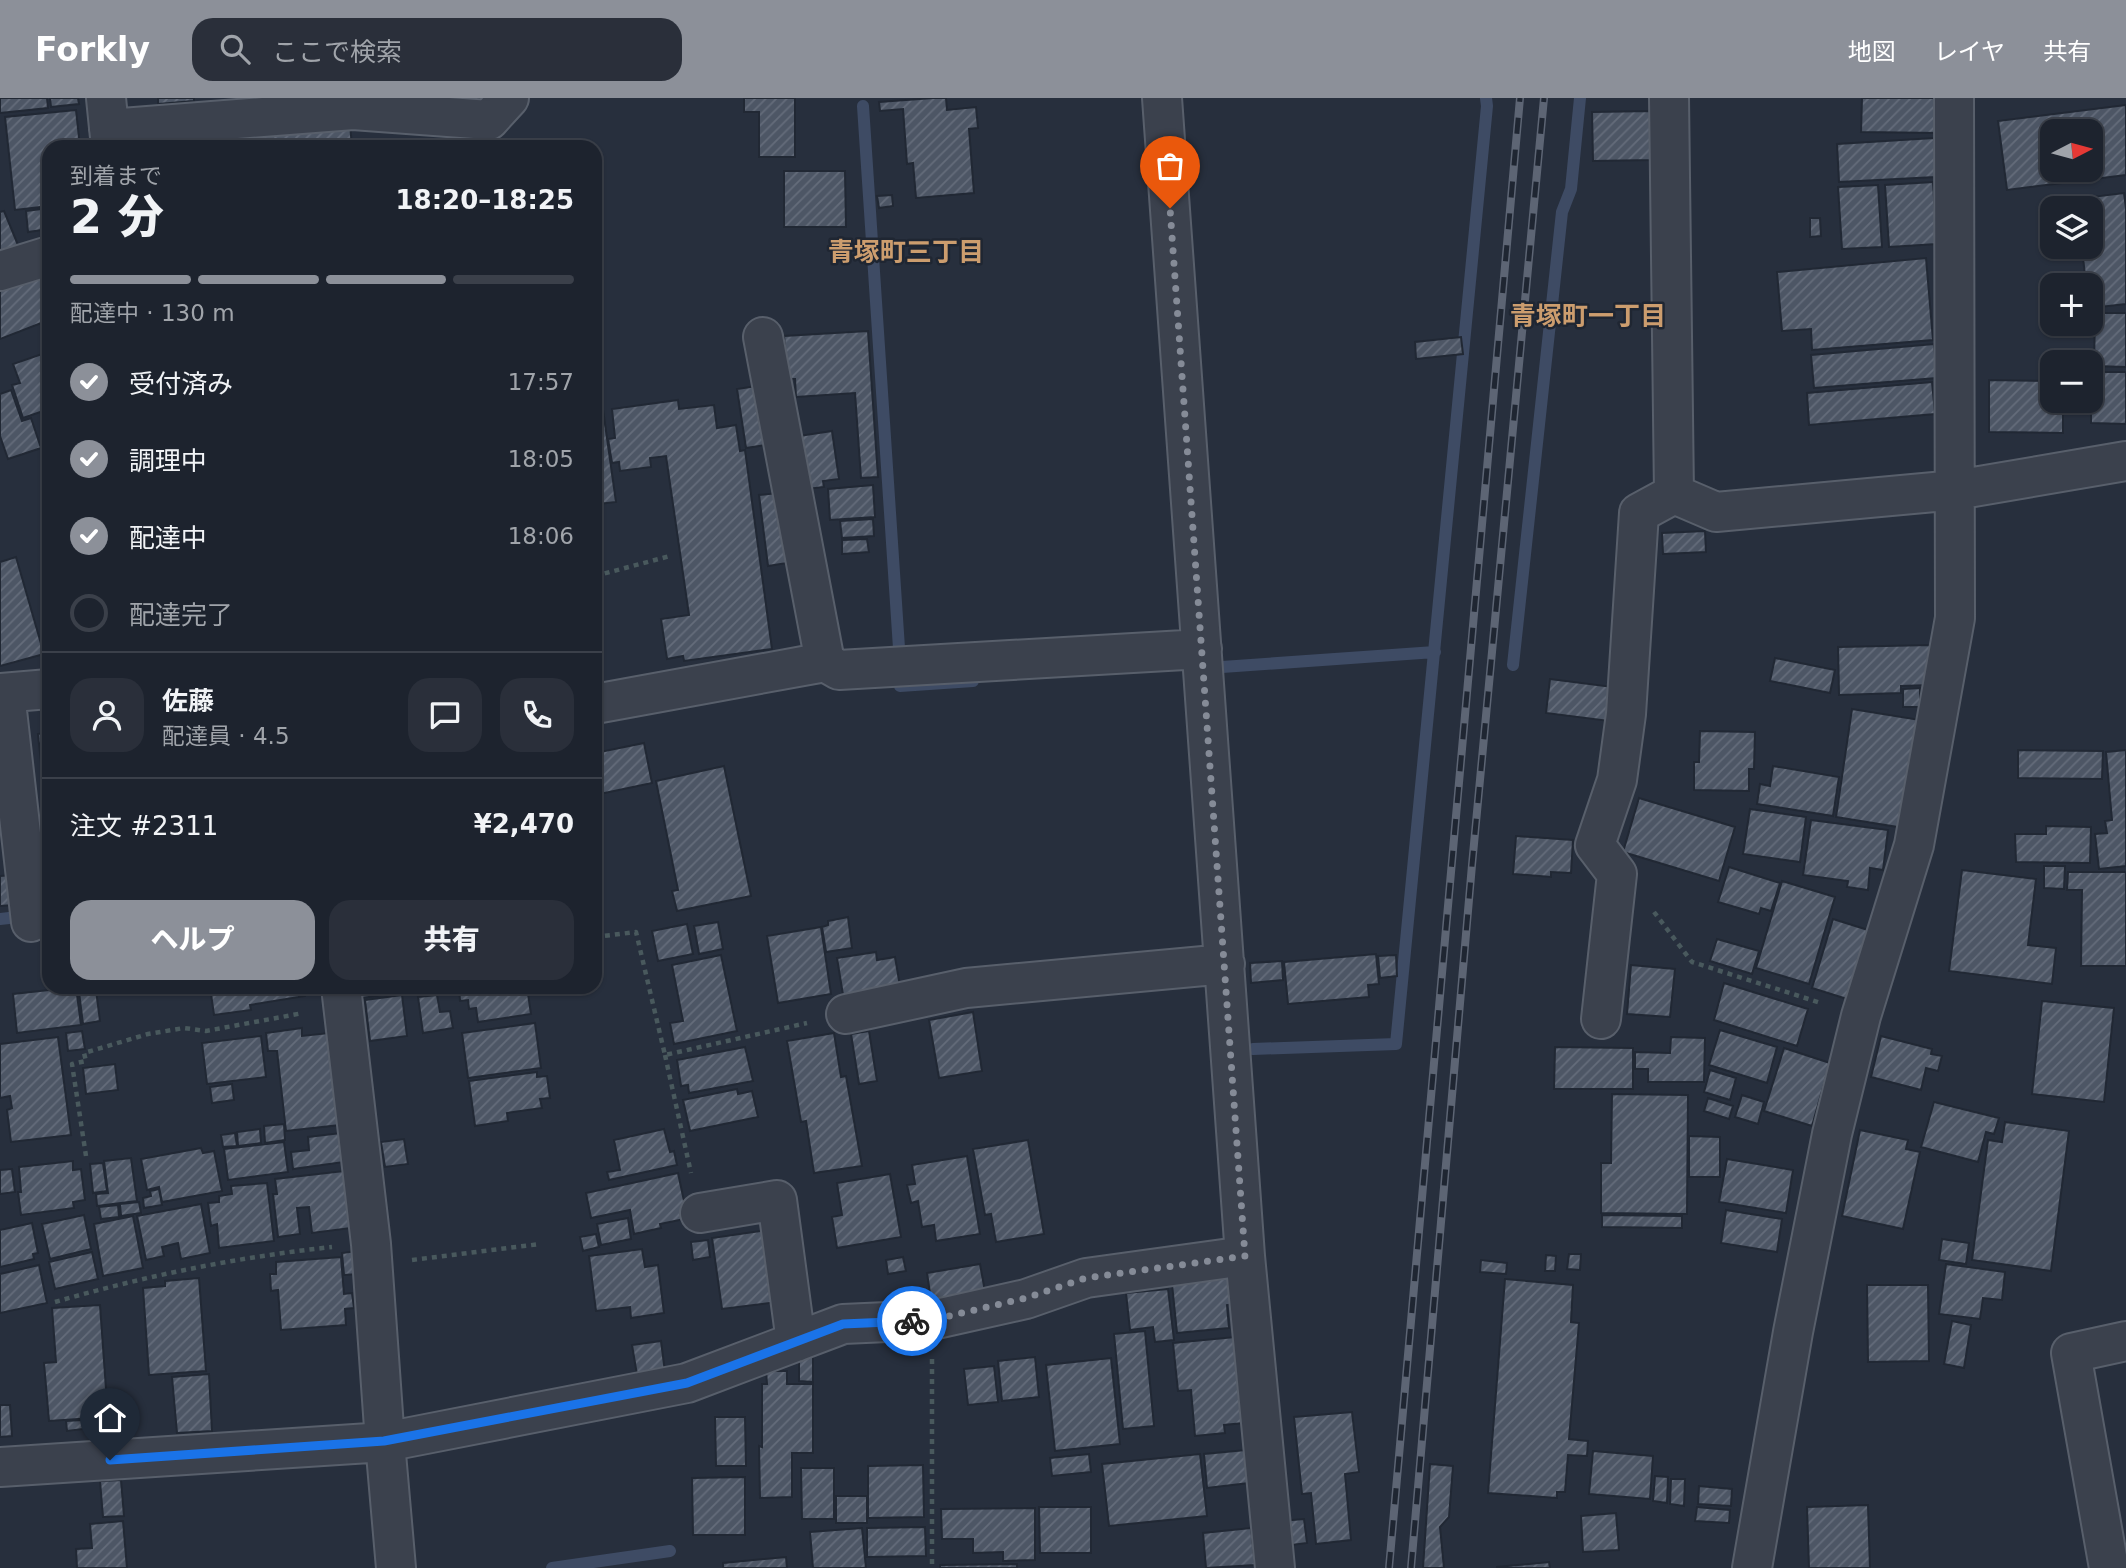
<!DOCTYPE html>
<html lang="ja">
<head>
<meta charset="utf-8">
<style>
  body { margin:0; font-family:"DejaVu Sans","Noto Sans JP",sans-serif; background:#2a2f3a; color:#f1f3f6; height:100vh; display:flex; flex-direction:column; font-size:26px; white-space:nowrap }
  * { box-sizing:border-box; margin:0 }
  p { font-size:23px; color:#a0a4aa }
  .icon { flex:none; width:38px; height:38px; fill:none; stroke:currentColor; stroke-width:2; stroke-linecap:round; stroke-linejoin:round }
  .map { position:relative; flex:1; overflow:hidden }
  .side { position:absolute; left:42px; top:42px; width:560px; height:854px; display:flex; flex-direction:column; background:#1d232e; border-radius:21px; box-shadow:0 2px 5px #0004,0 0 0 2px #3b404a }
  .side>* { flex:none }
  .needle { width:46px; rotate:84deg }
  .fabs { position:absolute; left:2040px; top:21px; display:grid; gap:14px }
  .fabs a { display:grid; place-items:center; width:63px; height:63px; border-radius:14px; background:#1d232e; box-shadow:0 2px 5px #0004,0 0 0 2px #3b404a; font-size:35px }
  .pin { position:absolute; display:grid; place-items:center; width:60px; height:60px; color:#fff; margin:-72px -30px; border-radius:50% 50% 50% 0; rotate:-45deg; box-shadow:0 0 7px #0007 }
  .pin .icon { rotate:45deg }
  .courier { position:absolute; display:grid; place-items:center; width:70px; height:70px; margin:-35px; border:5px solid #1a73e8; border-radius:50%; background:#fff; color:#222; box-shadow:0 2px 9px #0007 }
  .head em { font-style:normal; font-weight:800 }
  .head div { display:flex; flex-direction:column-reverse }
  .head { display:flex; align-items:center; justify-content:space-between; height:119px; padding:0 28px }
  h1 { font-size:46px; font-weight:800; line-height:52px }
  .bar { display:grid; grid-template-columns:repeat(4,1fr); gap:10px 7px; align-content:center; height:84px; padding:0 28px }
  .bar i { height:9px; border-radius:5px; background:#3b404a }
  .bar .active { background:#8c9099 }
  .bar p { grid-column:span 4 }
  .line { display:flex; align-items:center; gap:18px; padding:0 28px; border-top:2px solid #3b404a }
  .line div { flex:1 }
  .round { display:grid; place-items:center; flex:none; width:74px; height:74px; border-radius:21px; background:#2a2f3a }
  ol { padding:0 28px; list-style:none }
  li { display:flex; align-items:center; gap:21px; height:77px }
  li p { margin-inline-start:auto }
  li .icon { padding:7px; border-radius:50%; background:#8c9099; color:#fff; stroke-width:4 }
  li:last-child { color:#a0a4aa }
  li i { width:38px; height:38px; border:4px solid #3b404a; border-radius:50% }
  .cta { display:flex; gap:14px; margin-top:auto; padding:14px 28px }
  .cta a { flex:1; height:80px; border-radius:21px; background:#8c9099; color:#fff; font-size:28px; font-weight:800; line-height:80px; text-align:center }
  .cta a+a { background:#2a2f3a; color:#f1f3f6 }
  header { display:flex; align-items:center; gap:42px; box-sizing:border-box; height:98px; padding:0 35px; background:#8c9099; color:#fff }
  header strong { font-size:33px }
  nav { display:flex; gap:38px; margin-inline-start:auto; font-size:24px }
  .search { width:490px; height:63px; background:#2a2f3a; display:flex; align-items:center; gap:18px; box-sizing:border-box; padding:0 24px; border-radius:21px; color:#a0a4aa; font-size:26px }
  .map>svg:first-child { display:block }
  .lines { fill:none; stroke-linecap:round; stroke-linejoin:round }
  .stream { stroke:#3e4b64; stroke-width:12 }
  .building { fill:url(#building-hatch); stroke:#212834; stroke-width:2; fill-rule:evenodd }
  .minor-casing { stroke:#585f6b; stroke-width:42 }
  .path { stroke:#49595d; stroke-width:4.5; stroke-dasharray:5 5; stroke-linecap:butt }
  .minor { stroke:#3b414d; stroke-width:38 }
  .rail-casing { stroke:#5d6574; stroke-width:8 }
  .rail { stroke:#1f2632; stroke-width:5; stroke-dasharray:16; stroke-linecap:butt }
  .done { stroke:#858b97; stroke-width:7; stroke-dasharray:0 12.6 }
  .route { stroke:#1a73e8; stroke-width:9 }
  .labels { text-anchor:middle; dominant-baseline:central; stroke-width:5; stroke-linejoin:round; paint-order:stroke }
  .neighbourhood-label { font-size:26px; font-weight:bold; fill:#cc9d6e; stroke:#1f2632 }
</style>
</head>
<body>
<header>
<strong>Forkly</strong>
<div class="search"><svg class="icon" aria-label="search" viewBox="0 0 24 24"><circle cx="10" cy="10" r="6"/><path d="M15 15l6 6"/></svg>ここで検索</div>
<nav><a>地図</a><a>レイヤ</a><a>共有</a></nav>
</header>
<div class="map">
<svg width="2126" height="1470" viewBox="0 0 2126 1470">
  <defs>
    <pattern id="building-hatch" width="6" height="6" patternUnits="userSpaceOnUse" patternTransform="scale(1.75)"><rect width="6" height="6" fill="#4d5665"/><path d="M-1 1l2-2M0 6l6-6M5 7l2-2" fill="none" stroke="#646c7a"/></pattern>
  </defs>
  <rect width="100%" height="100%" fill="#272f3d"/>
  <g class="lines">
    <path class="stream" d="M863,8L899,550
      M1513,567L1562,114L1571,91L1580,0
      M1222,569L1435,554
      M900,588L973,583
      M0,821L18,819
      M1253,951L1396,946L1487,8L1486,0
      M552,1470L670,1453"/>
  </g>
  <path class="building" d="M0,0H47L48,10L0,15Z
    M50,0H78L79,6L51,9Z
    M158,0H194V3L158,6Z
    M744,0H795V59H759V14H744Z
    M933,0H946L947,12L976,9L978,30L969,31L974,95L916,100L913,65L907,66L903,11L880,13L879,4Z
    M1862,0H1939L1938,35L1861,34Z
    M2126,7V77L2007,92L1998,23ZM2053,33H2091V72H2053Z
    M76,12L80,49H49V108L15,112L5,19Z
    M1652,13L1653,62L1593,63L1592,14Z
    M350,26L352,49H199L198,37Z
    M1934,40L1936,79L1839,84L1837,46Z
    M784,73H845L846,129H784Z
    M1933,84L1937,146L1889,149L1885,87Z
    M1878,87L1882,149L1842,151L1838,89Z
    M2124,95L2126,110V206L2091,210V187H2086L2083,159L2066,161L2065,149H2091V110H2060L2059,103Z
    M892,97L893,108L879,110L877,98Z
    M49,110V131L28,134L26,113Z
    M4,113L18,147L0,154V114Z
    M1810,120H1820L1821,138L1810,139Z
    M1926,160L1933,242L1812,252L1811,231L1782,233L1777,174Z
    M42,174L49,191V222L0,241V190Z
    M2095,215H2126V269L2094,268Z
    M868,233L878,379L861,380L855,295L796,299L795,281H787L784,238Z
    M1461,239L1463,256L1416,261L1415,244Z
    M1934,246L1937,280L1814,290L1811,257Z
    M42,256L49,274V311L23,320L12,287L20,285L13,266Z
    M597,269L616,404L599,406L601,422L595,423V270Z
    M2091,274H2126V326L2091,325Z
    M1989,282L2053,283V303H2063V335L1989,334Z
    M1932,284L1935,316L1809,327L1807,295Z
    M757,288L766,347L746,350L737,291Z
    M11,292L22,323L31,320L41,350L8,361L0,338V296Z
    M678,302L679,311L714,307L717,330L736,327L740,353L745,352L772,551L684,563L683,558L667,561L661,521L689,517L666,358L650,360L651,369L620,373L619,364L612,365L608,341L615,340L612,311Z
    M832,333L839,381L823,383L824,389L807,391L799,338Z
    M873,387L875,419L830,422L828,391Z
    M778,395L787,465L768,468L759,397Z
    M873,421L874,438L842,440L840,423Z
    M1705,433L1706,454L1663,456L1662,435Z
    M867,441L869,454L842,456V442Z
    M16,459L44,556L0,568V464Z
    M1931,547L1932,587L1901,588V595L1839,597L1838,549Z
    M1775,560L1835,572L1830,595L1770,583Z
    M1550,581L1613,589L1609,623L1546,615Z
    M1920,590V609H1903V591Z
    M1852,611L1920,622L1904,730L1836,719Z
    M49,615V701L45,702L38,636L43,635L41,616Z
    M1700,633L1755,634L1754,671H1749V693L1694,692V664H1699Z
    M644,645L652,685L595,697V655Z
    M2018,652L2103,653L2102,681L2018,680Z
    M2126,652V768L2099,771L2095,736L2107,735L2105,723L2112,722L2106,654Z
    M724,668L751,798L677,813L672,793L678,792L656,683Z
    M1773,668L1839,679L1833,718L1757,706L1760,686L1770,688Z
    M1639,700L1735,729L1719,783L1623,754Z
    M1750,711L1806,719L1800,764L1743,756Z
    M1811,722L1888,732L1883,772L1870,770L1868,792L1847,789L1848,783L1803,777Z
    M2046,728L2091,729L2090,765L2016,764L2015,736H2046Z
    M1516,738L1573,742L1571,775L1551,774V779L1513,776Z
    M2044,768H2065L2064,791L2044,790Z
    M1729,769L1780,785L1771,813L1761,810L1759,816L1718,804Z
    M1962,772L2036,781L2028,847L2056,850L2052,886L1949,873Z
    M2068,774H2126V868H2081L2082,792H2067Z
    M12,777L14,807L0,808V778Z
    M1782,783L1835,799L1809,886L1756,870Z
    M848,819L852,850L826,854L822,829L828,827V823Z
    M1833,821L1868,832L1847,901L1812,890Z
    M718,824L723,851L699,856L694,828Z
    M687,826L693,856L658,863L652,833Z
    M821,829L831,896L778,905L767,838Z
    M1717,841L1759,853L1752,876L1710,863Z
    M876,854L877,862L895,859L900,888L843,897L837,860Z
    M1376,856L1379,886L1368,887L1369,899L1288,906L1284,864Z
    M721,857L737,933L674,946L670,925L683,923L672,867Z
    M1396,857L1397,878L1380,880L1378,858Z
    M1282,863L1283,882L1251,885L1250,865Z
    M1631,867L1675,871L1670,919L1627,916Z
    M1724,885L1808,911L1797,948L1714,922Z
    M76,889L81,927L17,935L13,896Z
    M210,889H319V891L305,893V898L250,907L251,912L214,917Z
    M361,889H438L362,900Z
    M459,889H527L531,916L478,924L476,910L469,911L468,902L460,903Z
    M96,892L100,923L83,926L79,894Z
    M402,897L407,938L370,943L365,902Z
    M437,897L440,914L450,913L453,930L423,935L418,899Z
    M2042,903L2114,910L2104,1004L2032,996Z
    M973,914L982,973L939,980L929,922Z
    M535,925L541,970L468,980L462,935Z
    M302,930V938L329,935L340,1027L286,1033L277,953H268L266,935Z
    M1720,932L1777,949L1767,985L1709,967Z
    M82,933L85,951L68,953L66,935Z
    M869,933L877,983L859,986L851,936Z
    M834,935L841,979L846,978L862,1068L814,1075L806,1023L801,1024L787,943Z
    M261,938L266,979L207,986L202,945Z
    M1881,938L1932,951L1931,956L1942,958L1938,973L1926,970L1921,992L1871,979Z
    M58,939L71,1037L11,1044L7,1012L12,1010L10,998L0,1000V946Z
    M1671,939L1705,940L1704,984H1648V971H1635V954L1670,955Z
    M745,949L753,983L689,995L688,987L681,988L677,962Z
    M1555,949L1633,950V991H1554Z
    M1784,950L1830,965L1812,1028L1764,1013Z
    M115,966L118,992L86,996L83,970Z
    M1710,972L1736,980L1730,1002L1704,994Z
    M537,974V979L547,978L550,1000L540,1001L542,1010L507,1015L508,1023L475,1028L469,983Z
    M232,986L234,1002L212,1005L210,989Z
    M737,991L738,996L752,993L758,1019L690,1033L683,1002Z
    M1612,996L1688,997L1687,1116L1601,1115V1065H1611Z
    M1742,997L1764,1004L1758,1026L1735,1019Z
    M1708,1000L1733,1008L1729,1021L1704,1013Z
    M1934,1004L1999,1020L1994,1036L1986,1034L1978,1064L1921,1049Z
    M2005,1024L2069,1033L2051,1173L1972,1162L1988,1042L2002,1044Z
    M284,1026L285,1042L265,1045L264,1028Z
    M260,1031L261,1045L238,1048L237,1034Z
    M664,1031L670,1054L674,1053L677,1067L609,1082L607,1074L620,1072L614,1042Z
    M1860,1032L1908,1042L1906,1051L1920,1054L1903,1131L1842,1118Z
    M235,1035L237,1048L223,1049L221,1037Z
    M341,1035L344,1064L293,1071L291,1054L309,1052L308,1039Z
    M1689,1038L1720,1039V1079H1689Z
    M404,1041L408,1066L385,1069L381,1044Z
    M1028,1042L1044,1136L996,1144L991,1116L985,1117L973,1051Z
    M284,1044L288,1074L228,1082L224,1051Z
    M201,1050L203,1055L214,1053L222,1093L162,1104L159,1089L147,1092L141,1061Z
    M967,1058L980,1136L936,1143L934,1127L922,1129L918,1103L911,1105L907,1087L915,1086L912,1067Z
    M131,1060L137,1103L97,1108L96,1096L108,1095L104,1063Z
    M1727,1061L1793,1072L1786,1115L1719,1104Z
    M73,1063V1072L81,1071L85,1102L73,1104L74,1110L21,1117L18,1094H21L19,1069Z
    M103,1065L107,1093L93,1095L90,1066Z
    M12,1071L15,1094L0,1096V1072Z
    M344,1073L351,1130L312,1135L309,1109L297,1110L300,1136L278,1139L273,1096H277L275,1081Z
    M678,1075L684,1103L690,1101L694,1119L660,1126L661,1130L634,1136L630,1112L591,1120L586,1095Z
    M890,1076L901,1139L837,1150L832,1119L842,1117L837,1085Z
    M267,1085L274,1143L219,1150L217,1126L211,1128L208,1105L219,1104V1098L232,1096L231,1088Z
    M159,1091L162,1107L144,1110L143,1100L151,1098L150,1093Z
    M139,1104L141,1115L121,1118L120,1106Z
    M201,1106L210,1155L181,1161L178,1145L162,1149L164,1158L146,1162L137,1118Z
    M118,1107L119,1119L101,1121L99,1109Z
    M1726,1112L1782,1121L1777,1154L1721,1145Z
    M84,1117L91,1151L50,1161L42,1126Z
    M1602,1117L1682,1118V1130L1602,1129Z
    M133,1118L143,1170L103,1178L94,1126Z
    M628,1120L631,1141L601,1147L597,1126Z
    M32,1125L38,1155L33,1156L34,1161L0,1169V1132Z
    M767,1132L777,1204L722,1211L712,1140Z
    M596,1136L599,1149L583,1153L580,1139Z
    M1942,1141L1969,1145L1966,1166L1939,1162Z
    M708,1142L710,1159L693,1162L691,1144Z
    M642,1151L645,1169L658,1167L664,1215L631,1220L630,1209L596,1213L589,1158Z
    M357,1153L359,1176L344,1177L342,1155Z
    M92,1154L98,1181L55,1191L49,1164Z
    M1569,1156H1581L1580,1172L1567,1171Z
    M1546,1157L1556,1158L1555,1173H1545Z
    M341,1159L344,1196L352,1195L354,1210L345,1211L346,1227L281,1232L278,1192L271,1193L270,1176H276V1164Z
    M903,1159L906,1173L888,1176L886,1162Z
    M1481,1162L1507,1165L1506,1176L1480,1174Z
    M980,1166L986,1199L932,1209L927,1175Z
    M1946,1166L2005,1174L2002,1202L1983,1200L1980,1221L1939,1216Z
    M39,1167L47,1205L0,1215V1176Z
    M199,1180L206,1273L149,1277L143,1190L165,1188V1183Z
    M1231,1180L1234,1206L1227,1207L1229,1230L1177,1235L1172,1186Z
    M1505,1181L1573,1187L1571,1224L1579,1225L1569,1341L1588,1343L1587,1358L1568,1357L1565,1394H1557V1400L1488,1395Z
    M1867,1187H1928L1929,1263L1868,1264Z
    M1168,1191L1174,1242L1155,1244L1153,1229L1130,1232L1126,1195Z
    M100,1207L108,1319L49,1323L44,1265L56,1264L52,1210Z
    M1952,1223L1971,1227L1964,1270L1944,1266Z
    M1145,1233L1154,1328L1123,1331L1114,1236Z
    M1235,1239L1244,1325L1224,1327L1225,1335L1195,1338L1191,1292L1178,1293L1173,1245Z
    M661,1243L665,1274L637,1277L632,1247Z
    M813,1255V1284L799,1283V1256Z
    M1035,1259L1039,1299L1002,1303L998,1263Z
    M1111,1260L1120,1346L1055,1353L1046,1267Z
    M994,1268L998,1304L968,1307L964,1271Z
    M766,1273H787V1286H813V1355H792V1399L760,1400L759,1348L762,1349V1286H767Z
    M209,1276L212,1333L177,1335L172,1279Z
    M0,1307H10L12,1338L0,1339Z
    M1352,1314L1359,1374L1345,1376L1351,1442L1316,1446L1311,1395L1302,1396L1294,1319Z
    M715,1319H745L746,1368H716Z
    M82,1322L83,1331L67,1333L66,1323Z
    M1246,1352L1249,1385L1207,1390L1204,1356Z
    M1593,1353L1653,1358L1650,1401L1589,1396Z
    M1089,1356L1091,1374L1052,1378L1050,1360Z
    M1200,1356L1207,1418L1109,1428L1102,1366Z
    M1430,1366L1453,1368L1449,1419L1440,1429L1444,1470H1423Z
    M923,1367L924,1419L868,1420V1368Z
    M801,1370H834V1421H802Z
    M1655,1378L1668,1379L1667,1405L1653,1403Z
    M745,1379V1437H693L692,1380Z
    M1671,1381H1685L1684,1408L1670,1406Z
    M121,1382L124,1418L103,1419L100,1383Z
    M1699,1388L1732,1391L1731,1408L1698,1406Z
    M836,1398H867V1425H836Z
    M1868,1407L1870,1470H1809L1807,1409Z
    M1039,1409H1091V1455H1040Z
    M1697,1409L1730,1412L1729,1425L1695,1423Z
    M1035,1410V1462L1003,1463V1454L973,1455V1441H942L941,1411Z
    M1616,1415L1619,1452L1583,1454L1581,1418Z
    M1304,1421L1307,1445L1284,1448L1281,1423Z
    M123,1423L127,1470H77L76,1451L92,1450L90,1426Z
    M925,1429L926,1458L867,1459V1430Z
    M862,1430L866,1470H813L810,1434Z
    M1251,1430L1255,1467L1206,1470L1203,1435Z
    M786,1459L787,1470H723V1465Z
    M1549,1464L1550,1470H1497V1469Z
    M1017,1466V1470H940V1467Z"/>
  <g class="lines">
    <defs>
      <path id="minor" d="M106,0L111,49
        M1162,0L1245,1158L1275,1470
        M1669,0L1674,396L1716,414L1956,392L2126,363
        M109,31L353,12L489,22L509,0
        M0,173L49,158
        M763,239L825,564L839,572L1202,551
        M0,595L49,591
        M5,595L31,824
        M595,606L825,564
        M341,889L371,1146L385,1344L396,1470
        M846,916L966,890L1225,866
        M1601,921L1617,776L1595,747L1617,682L1626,616L1639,415L1674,396
        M700,1115L777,1102L796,1244
        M0,1369L385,1344L687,1285L843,1226L932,1222L1026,1201L1086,1180L1245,1158
        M1752,1470L1793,1234L1832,1036L1861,918L1914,747L1955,520L1954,0
        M2109,1470L2071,1255L2126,1243"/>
    </defs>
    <use href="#minor" class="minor-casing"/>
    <path class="path" d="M595,478L670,458
      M1654,814L1692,864L1821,905
      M595,839L636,834L665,957L807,925
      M665,957L691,1075
      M86,1058L72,966L86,963L84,955L148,936L184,930L206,933L303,915
      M412,1162L540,1146
      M55,1204C145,1178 238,1159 332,1149
      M932,1261V1470"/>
    <use href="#minor" class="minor"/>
    <defs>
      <path id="rail" d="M1389,1470L1520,0
        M1411,1470L1472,767L1544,0"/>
    </defs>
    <use href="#rail" class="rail-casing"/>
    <use href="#rail" class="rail"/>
  </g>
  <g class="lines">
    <path class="done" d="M912,1223L932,1222L1026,1200L1086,1180L1245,1158L1170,110"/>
    <path class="route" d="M110,1362L384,1343L687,1285L843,1226L912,1223"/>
  </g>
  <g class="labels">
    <g class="neighbourhood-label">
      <text x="906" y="154">青塚町三丁目</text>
      <text x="1588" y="218">青塚町一丁目</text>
    </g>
  </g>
</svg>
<div class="fabs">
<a><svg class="needle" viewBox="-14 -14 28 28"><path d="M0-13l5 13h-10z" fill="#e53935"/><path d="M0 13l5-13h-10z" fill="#a0a4aa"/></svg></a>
<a><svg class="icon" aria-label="layers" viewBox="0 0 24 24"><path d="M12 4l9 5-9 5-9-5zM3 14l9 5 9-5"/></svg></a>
<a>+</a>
<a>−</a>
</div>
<div class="pin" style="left:1170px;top:110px;background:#ea580c"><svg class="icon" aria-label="bag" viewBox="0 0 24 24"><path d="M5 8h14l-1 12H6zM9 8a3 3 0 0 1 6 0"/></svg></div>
<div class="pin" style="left:110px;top:1362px;background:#1f2937"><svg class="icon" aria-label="home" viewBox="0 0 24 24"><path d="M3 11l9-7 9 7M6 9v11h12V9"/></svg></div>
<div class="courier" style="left:912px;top:1223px"><svg class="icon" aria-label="bike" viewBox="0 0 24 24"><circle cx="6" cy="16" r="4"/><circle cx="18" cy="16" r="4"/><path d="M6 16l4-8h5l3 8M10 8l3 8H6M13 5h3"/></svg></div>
<section class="side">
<div class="head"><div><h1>2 分</h1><p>到着まで</p></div><em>18:20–18:25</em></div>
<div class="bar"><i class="active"></i><i class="active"></i><i class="active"></i><i></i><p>配達中 · 130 m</p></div>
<ol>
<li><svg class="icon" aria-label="check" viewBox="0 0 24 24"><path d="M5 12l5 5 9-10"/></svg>受付済み<p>17:57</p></li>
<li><svg class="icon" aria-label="check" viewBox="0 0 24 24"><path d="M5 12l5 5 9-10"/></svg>調理中<p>18:05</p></li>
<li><svg class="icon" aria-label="check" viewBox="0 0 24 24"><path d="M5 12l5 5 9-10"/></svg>配達中<p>18:06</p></li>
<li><i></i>配達完了</li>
</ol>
<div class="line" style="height:126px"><a class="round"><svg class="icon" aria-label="person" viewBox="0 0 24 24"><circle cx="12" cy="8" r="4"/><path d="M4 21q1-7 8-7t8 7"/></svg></a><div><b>佐藤</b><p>配達員 · 4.5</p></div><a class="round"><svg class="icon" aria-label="chat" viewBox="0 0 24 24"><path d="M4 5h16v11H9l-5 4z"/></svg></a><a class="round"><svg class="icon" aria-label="phone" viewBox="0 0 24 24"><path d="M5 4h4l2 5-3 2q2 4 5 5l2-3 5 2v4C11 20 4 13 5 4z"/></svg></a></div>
<div class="line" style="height:91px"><div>注文 #2311</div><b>¥2,470</b></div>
<div class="cta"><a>ヘルプ</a><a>共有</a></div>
</section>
</div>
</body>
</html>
